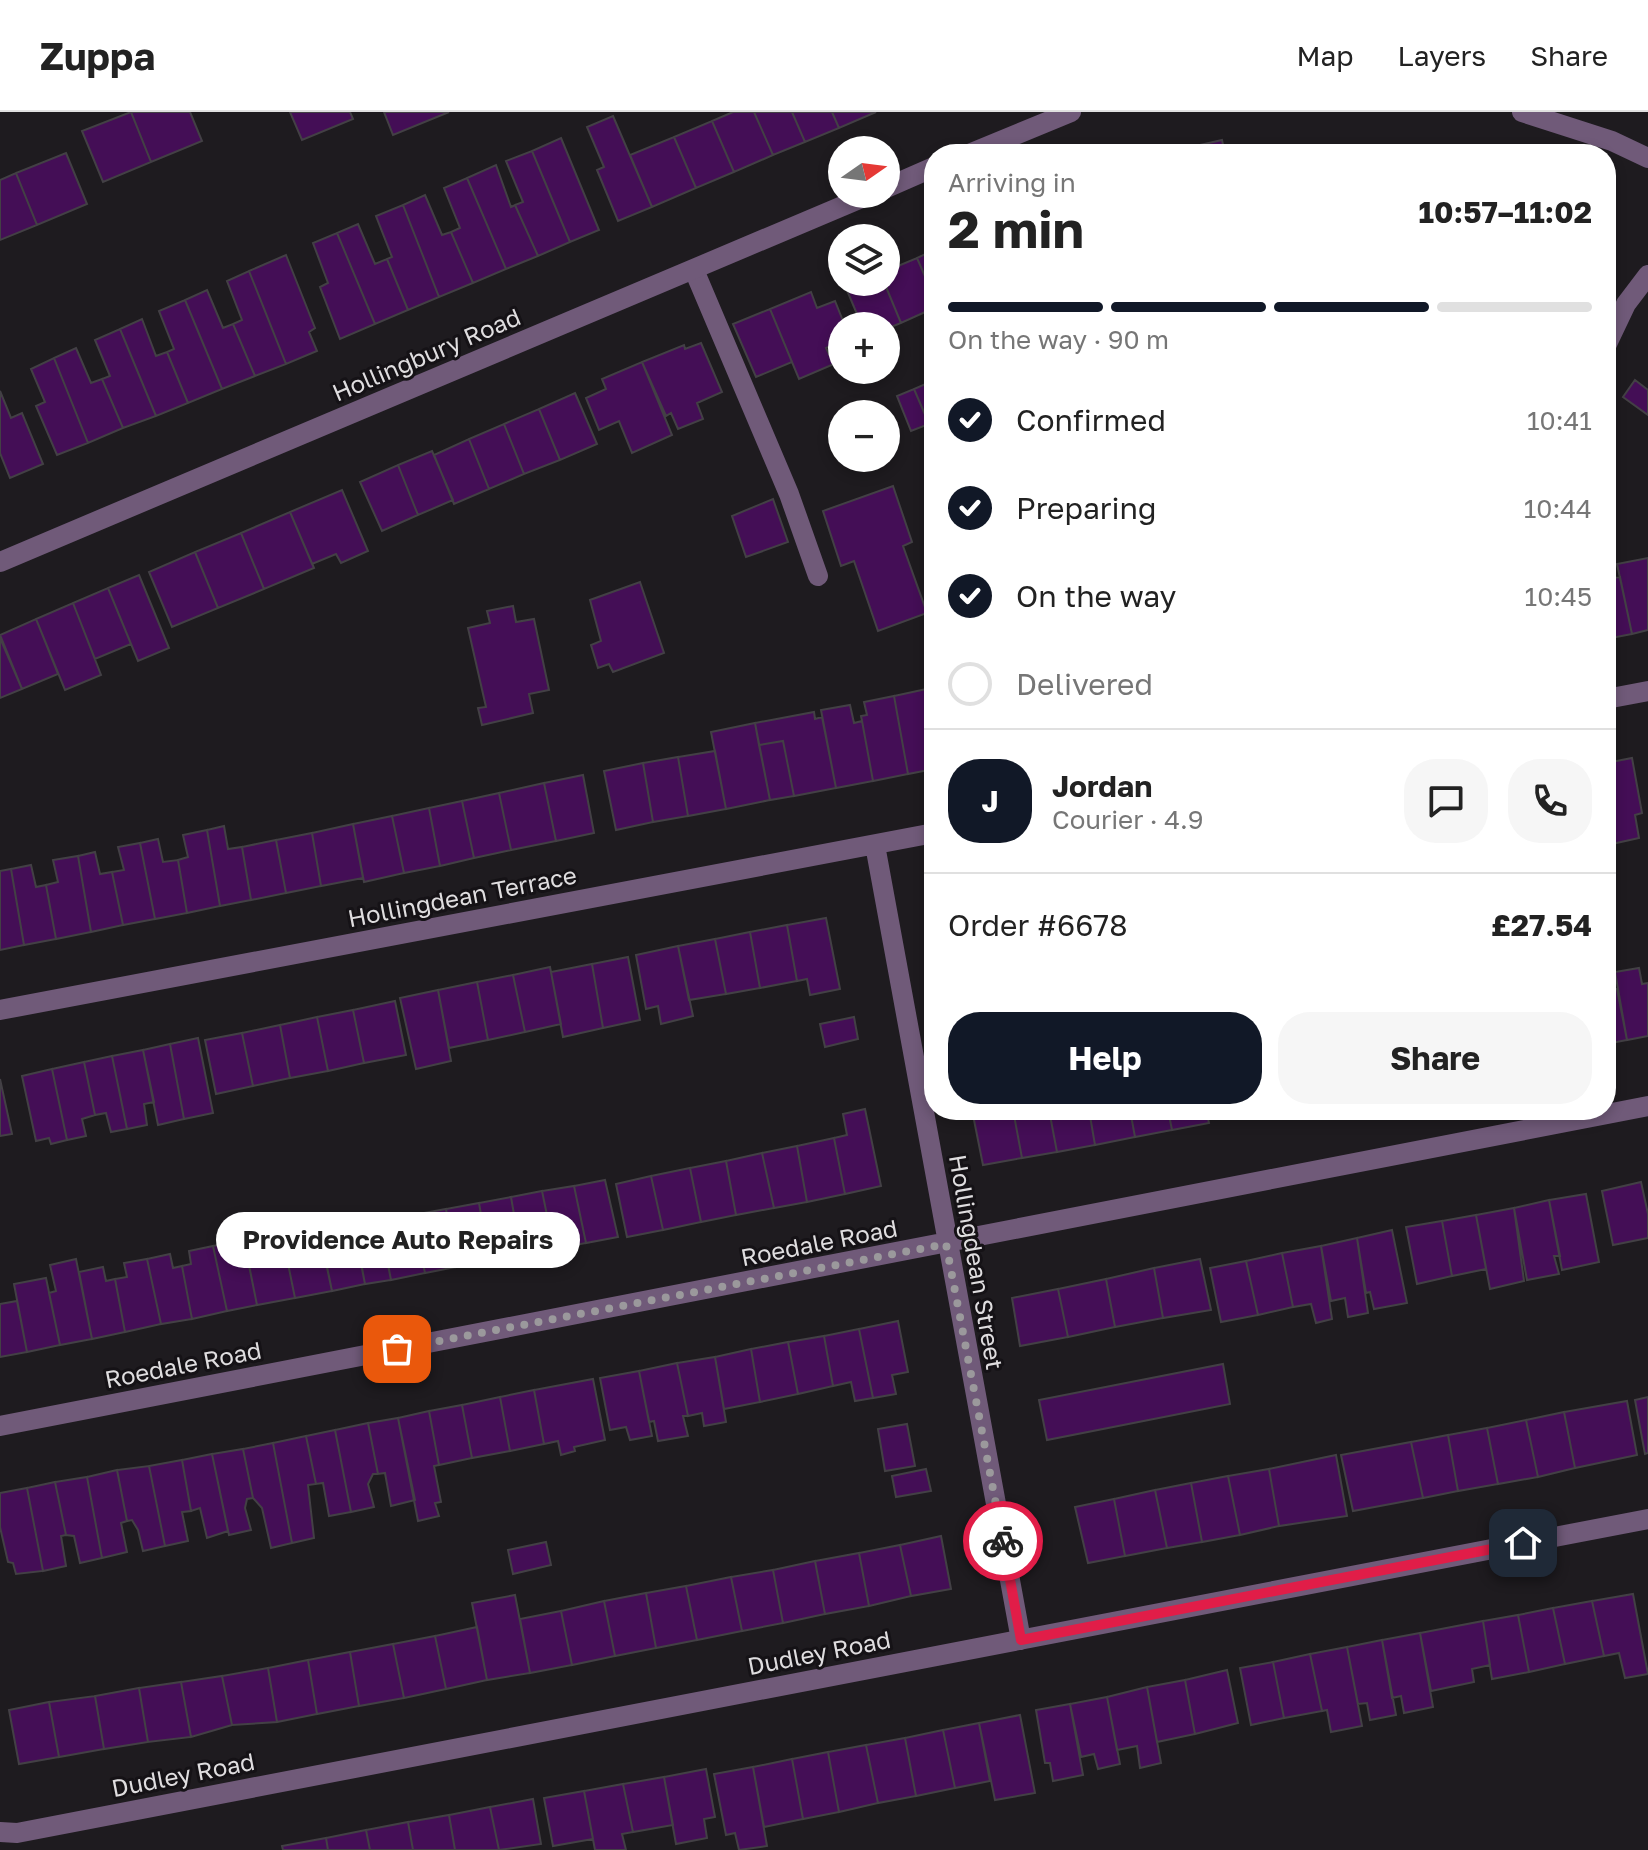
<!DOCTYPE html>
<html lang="en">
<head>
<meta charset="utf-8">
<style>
  body { margin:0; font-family:"Golos Text",sans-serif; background:#f6f6f6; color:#222; height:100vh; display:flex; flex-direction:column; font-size:30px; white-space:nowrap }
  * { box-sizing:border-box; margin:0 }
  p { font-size:26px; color:#767676 }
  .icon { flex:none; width:44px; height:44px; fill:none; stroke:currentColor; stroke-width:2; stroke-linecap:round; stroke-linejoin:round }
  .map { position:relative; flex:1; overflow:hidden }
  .drawer { position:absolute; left:924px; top:32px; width:692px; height:976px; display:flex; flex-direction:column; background:#fff; border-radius:32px; box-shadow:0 4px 12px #0003 }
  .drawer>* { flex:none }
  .needle { width:52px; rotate:76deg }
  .fabs { position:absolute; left:828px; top:24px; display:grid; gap:16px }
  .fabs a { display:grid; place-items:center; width:72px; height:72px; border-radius:50%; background:#fff; box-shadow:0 4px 12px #0003; font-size:40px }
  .pin { position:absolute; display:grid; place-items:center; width:68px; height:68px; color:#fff; margin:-34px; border-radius:16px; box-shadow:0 4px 12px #0006 }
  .courier { position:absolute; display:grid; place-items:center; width:80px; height:80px; margin:-40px; border:6px solid #e11d48; border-radius:50%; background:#fff; color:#222; box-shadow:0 2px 10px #0007 }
  .bubble { position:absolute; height:56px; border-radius:28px; background:#fff; box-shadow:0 4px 12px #0003; font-size:26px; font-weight:700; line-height:56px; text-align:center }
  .overview em { font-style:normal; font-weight:700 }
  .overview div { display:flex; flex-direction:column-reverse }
  .overview { display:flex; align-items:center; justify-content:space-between; height:136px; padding:0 24px }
  h1 { font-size:52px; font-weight:700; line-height:60px }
  .bar { display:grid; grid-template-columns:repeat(4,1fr); gap:12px 8px; align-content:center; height:96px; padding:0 24px }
  .bar i { height:10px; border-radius:6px; background:#e0e0e0 }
  .bar .selected { background:#111827 }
  .bar p { grid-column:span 4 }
  .line { display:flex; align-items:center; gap:20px; padding:0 24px; border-top:2px solid #e0e0e0 }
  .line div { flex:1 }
  .round { display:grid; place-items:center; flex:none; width:84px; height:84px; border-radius:32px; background:#f6f6f6 }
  ol { padding:0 24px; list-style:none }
  li { display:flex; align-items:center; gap:24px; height:88px }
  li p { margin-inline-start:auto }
  li .icon { padding:8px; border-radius:50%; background:#111827; color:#fff; stroke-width:4 }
  li:last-child { color:#767676 }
  li i { width:44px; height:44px; border:4px solid #e0e0e0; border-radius:50% }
  .primary-button { display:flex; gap:16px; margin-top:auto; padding:16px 24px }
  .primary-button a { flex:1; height:92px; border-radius:32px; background:#111827; color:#fff; font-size:32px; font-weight:700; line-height:92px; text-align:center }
  .primary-button a+a { background:#f6f6f6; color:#222 }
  header { display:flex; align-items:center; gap:48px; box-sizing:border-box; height:112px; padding:0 40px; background:#fff; border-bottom:2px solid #e0e0e0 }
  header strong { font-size:38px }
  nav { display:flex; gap:44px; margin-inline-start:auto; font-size:28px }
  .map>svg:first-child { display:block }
  .building { fill:#440e56; stroke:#434045; stroke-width:2 }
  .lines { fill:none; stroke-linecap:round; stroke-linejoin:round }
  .lane { stroke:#705a79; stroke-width:20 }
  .street { stroke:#705a79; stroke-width:20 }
  .done { stroke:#9b999c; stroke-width:8; stroke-dasharray:0 14.4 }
  .route { stroke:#e11d48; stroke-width:10 }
  .labels { text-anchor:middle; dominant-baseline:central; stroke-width:6; stroke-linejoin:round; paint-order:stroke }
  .street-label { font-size:24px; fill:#dfdddf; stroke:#151216 }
</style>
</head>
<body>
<header>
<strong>Zuppa</strong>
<nav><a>Map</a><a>Layers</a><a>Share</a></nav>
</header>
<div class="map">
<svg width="1648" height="1738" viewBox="0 0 1648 1738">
  <rect width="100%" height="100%" fill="#1e1b1f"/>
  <path class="building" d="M131,0L151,50L103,70L82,19Z
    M131,0H190L202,29L151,50Z
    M290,0H350L353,7L302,28Z
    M384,0H449L393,23Z
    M733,0H754L773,43L734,60L712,9Z
    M754,0H792L805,30L773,43Z
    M792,0H832L839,16L805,30Z
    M832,0H876L839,16Z
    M613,4L652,95L618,109L597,58L604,55L587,15Z
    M712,9L734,60L696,76L674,25Z
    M674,25L696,76L652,95L630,43Z
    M561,26L599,118L570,130L532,39Z
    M1222,28L1225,42H1182V37Z
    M1245,33H1280L1281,42H1246Z
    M1280,33L1314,34V42H1281Z
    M1314,34H1352V42H1314Z
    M1352,34L1388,35L1387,42H1352Z
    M532,39L570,130L538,144L515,93L523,90L506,49Z
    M66,41L87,92L37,113L16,61Z
    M496,53L511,95L515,93L538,144L506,157L467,66Z
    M16,61L37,113L0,128V68Z
    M467,66L506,157L473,171L451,120L460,116L444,76Z
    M425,83L442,123L451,120L473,171L439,185L403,93Z
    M403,93L439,185L408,198L387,147L392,145L376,104Z
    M358,112L375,152L387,147L408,198L375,212L337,121Z
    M337,121L375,212L340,227L320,175L328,171L313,131Z
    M934,138V185L917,146Z
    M286,143L315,216L309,220L317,239L286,252L249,159Z
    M917,146L934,185V196L901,211L884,170L886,159Z
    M249,159L286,252L255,264L233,212L242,208L227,169Z
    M860,170H884L901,211L886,217V214H862L846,176Z
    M207,178L223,216L233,212L255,264L222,277L185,188Z
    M811,180L817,196L835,189L845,214H842V229L826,236L834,252L799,267L770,197Z
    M185,188L222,277L188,291L167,240L174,237L159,199Z
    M770,197L792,250L756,265L733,212Z
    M142,207L156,244L167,240L188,291L156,304L120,217Z
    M120,217L156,304L123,316L102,267L110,264L95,228Z
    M701,231L722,280L697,291L703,307L678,317L671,301L666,304L642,250L684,233L685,237Z
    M76,236L91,271L102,267L123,316L88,331L54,246Z
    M54,246L88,331L57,343L36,294L45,290L31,257Z
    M642,250L672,323L632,341L619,309L599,318L586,286L606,277L602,267Z
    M1635,268L1648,278V303L1623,285Z
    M930,270L934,280V310L929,312L914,277Z
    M914,277L929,312L911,319L897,284Z
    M0,279L11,306L22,301L43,352L10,366L0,341Z
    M575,281L597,332L560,348L539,297Z
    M539,297L560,348L524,362L504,312Z
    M504,312L524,362L489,377L469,327Z
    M469,327L489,377L454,392L434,343Z
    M432,339L453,388L418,403L398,353Z
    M398,353L418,403L382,419L360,370Z
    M893,374L912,430L903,434L927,501L878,519L854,449L841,454L823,399Z
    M342,378L368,439L341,451L336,442L312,452L290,400Z
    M773,387L788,430L746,445L732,404Z
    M290,400L314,456L264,477L241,421Z
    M241,421L264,477L218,496L195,440Z
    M195,440L218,496L172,515L149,460Z
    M1648,446V518L1632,522L1617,452Z
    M139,463L169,536L138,549L108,476Z
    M1620,465L1632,522L1606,527V467Z
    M640,470L664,541L613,560L609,552L598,556L591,533L601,529L590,488Z
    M108,476L131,532L95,547L73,491Z
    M73,491L101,563L65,578L36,507Z
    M513,494L516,510L534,507L549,578L529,582L533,601L482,613L478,596L486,595L468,516L490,511L487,499Z
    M36,507L58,562L22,577L0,523Z
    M0,526L22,577L0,586Z
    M931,576L934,657L908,662L894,584Z
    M894,584L908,662L873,669L862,609L861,604L867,603L864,590Z
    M850,593L854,611L862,609L873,669L836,676L821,598Z
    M814,600L815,607L822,605L836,676L794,684L783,629L759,633L755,611Z
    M755,611L770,688L726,697L711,620Z
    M783,629L794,684L770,688L759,633Z
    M715,639L726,697L688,704L678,645Z
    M678,645L688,704L653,710L643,651Z
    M1632,646L1642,701L1635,703L1639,726L1612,732L1606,696V651Z
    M643,651L653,710L616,718L604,659Z
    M583,663L594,721L556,729L544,671Z
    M544,671L556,729L511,738L499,681Z
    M499,681L511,738L474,746L462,689Z
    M462,689L474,746L440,754L429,696Z
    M429,696L440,754L404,761L392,704Z
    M392,704L404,761L364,770L353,712Z
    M353,712L363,766L321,774L312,721Z
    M224,714L228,737L242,735L251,788L220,794L207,718Z
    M207,718L220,794L187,801L178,748L188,745L183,723Z
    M312,721L321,774L286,781L276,728Z
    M158,727L163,750L178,748L187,801L155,807L140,731Z
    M276,728L286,781L251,788L242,735Z
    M140,731L155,807L123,813L112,760L124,758L118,735Z
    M95,740L100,762L112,760L123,813L91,820L78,744Z
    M78,744L91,820L56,827L46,773L58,770L53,748Z
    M31,753L36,775L46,773L56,827L24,833L11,757Z
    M11,757L24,833L0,838V759Z
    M826,806L840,877L810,883L807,867L797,869L787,813Z
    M787,813L797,869L760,876L750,820Z
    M750,820L760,876L726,882L715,827Z
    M715,827L726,882L689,888L678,834Z
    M678,834L693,904L661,912L658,894L646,897L636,843Z
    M628,845L640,908L603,916L592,852Z
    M592,852L603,916L563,925L551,860Z
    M550,855L561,912L525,920L513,863Z
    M1639,856L1642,872L1648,871V924L1627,928L1615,860Z
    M513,863L525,920L488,928L477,870Z
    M477,870L488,928L449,936L438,878Z
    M1617,877L1627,928L1606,932V879Z
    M438,878L451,949L416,957L400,886Z
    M395,889L406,943L364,951L353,898Z
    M353,898L364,951L328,959L317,905Z
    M317,905L328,959L290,966L280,913Z
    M854,905L858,927L825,935L820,912Z
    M280,913L290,966L253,974L242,921Z
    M242,921L253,974L216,982L205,928Z
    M198,926L213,1001L184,1007L170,932Z
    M170,932L184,1007L158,1013L143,938Z
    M143,938L154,990L144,992L147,1013L127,1017L112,944Z
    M112,944L127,1017L111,1020L106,1001L95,1003L84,950Z
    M84,950L95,1003L82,1007L86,1024L67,1028L52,957Z
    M52,957L67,1028L51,1032L49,1026L36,1029L22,964Z
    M0,967L12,1022L0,1024Z
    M865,997L881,1074L845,1082L834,1026L847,1023L843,1002Z
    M972,998H1013L1022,1046L983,1053Z
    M1013,998H1049L1057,1040L1022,1046Z
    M1049,998H1089L1095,1033L1057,1040Z
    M1089,998H1130L1135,1025L1095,1033Z
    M1130,998H1168L1172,1018L1135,1025Z
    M1168,998H1206L1209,1011L1172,1018Z
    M834,1026L845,1082L807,1090L797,1034Z
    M797,1034L807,1090L774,1096L762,1041Z
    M762,1041L774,1096L736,1103L726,1049Z
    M726,1049L736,1103L701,1110L690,1056Z
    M690,1056L701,1110L663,1118L651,1064Z
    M651,1064L663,1118L627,1125L616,1072Z
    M605,1068L618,1125L586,1131L574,1074Z
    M1641,1070L1648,1102V1126L1613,1133L1602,1079Z
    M574,1074L586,1131L554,1137L542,1079Z
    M542,1079L554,1137L521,1143L511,1085Z
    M1586,1082L1599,1150L1562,1158L1549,1088Z
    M511,1085L521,1143L489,1149L479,1091Z
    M1549,1088L1560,1144H1554L1559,1162L1527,1168L1514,1096Z
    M479,1091L489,1149L456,1155L446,1097Z
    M1514,1096L1524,1169L1490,1177L1476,1103Z
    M446,1097L456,1155L425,1161L413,1103Z
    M413,1103L425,1161L391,1168L380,1109Z
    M1476,1103L1486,1157L1452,1164L1442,1109Z
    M352,1107L365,1172L332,1179L318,1114Z
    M1442,1109L1452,1164L1417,1172L1406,1115Z
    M381,1118L391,1168L365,1172L356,1123Z
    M1392,1118L1407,1191L1374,1197L1370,1180L1366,1181L1357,1126Z
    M1357,1126L1368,1201L1348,1205L1345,1186L1331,1189L1321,1134Z
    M244,1128L257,1193L227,1199L213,1134Z
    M322,1130L332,1179L295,1186L285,1137Z
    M213,1134L227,1199L192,1207L182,1154L191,1152L189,1139Z
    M1321,1134L1332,1207L1316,1211L1311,1192L1293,1195L1282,1141Z
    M285,1137L295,1186L257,1193L247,1144Z
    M1282,1141L1293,1195L1258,1203L1246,1149Z
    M170,1142L173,1156L182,1154L192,1207L161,1212L147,1147Z
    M76,1147L92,1227L60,1233L49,1181L56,1179L50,1153Z
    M147,1147L161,1212L125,1220L115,1167L127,1165L124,1151Z
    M1200,1147L1211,1198L1163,1206L1154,1156Z
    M1246,1149L1258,1203L1221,1210L1210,1156Z
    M103,1155L106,1169L115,1167L125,1220L92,1227L79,1160Z
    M1154,1156L1163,1206L1115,1215L1106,1167Z
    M46,1166L60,1233L27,1240L14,1172Z
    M1106,1167L1115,1215L1068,1225L1058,1177Z
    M1058,1177L1068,1225L1020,1234L1012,1186Z
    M17,1189L27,1240L0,1245V1192Z
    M898,1209L908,1260L892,1263L896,1282L873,1286L859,1217Z
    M859,1217L873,1286L855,1289L851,1270L833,1274L824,1224Z
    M824,1224L833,1274L798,1282L788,1230Z
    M788,1230L798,1282L760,1290L751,1237Z
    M751,1237L760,1290L724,1297L715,1245Z
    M715,1245L726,1310L704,1314L702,1301L688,1304L677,1251Z
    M677,1251L688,1304H683L688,1324L658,1329L654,1309L649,1310L639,1259Z
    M1223,1252L1230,1292L1047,1328L1039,1288Z
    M639,1259L652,1324L630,1328L626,1315L610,1318L600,1266Z
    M593,1267L605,1328L574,1335L575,1339L561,1343L558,1329L544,1332L534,1278Z
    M534,1278L544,1332L510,1339L500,1285Z
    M500,1285L510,1339L472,1346L462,1293Z
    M1648,1285V1341L1645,1342L1635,1288Z
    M1627,1289L1637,1343L1575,1356L1564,1300Z
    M462,1293L472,1346L439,1353L429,1299Z
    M429,1299L439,1353L434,1354L441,1390L435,1391L439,1404L418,1409L398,1306Z
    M1564,1300L1575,1356L1538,1365L1526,1308Z
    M398,1306L415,1388L391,1394L385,1361L378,1362L368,1311Z
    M1526,1308L1538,1365L1498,1372L1487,1316Z
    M368,1311L378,1362H373L368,1372L374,1395L351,1400L335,1318Z
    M907,1312L915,1354L885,1359L878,1317Z
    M1487,1316L1498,1372L1458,1379L1448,1323Z
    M335,1318L351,1400L329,1404L323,1371L316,1372L306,1324Z
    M1448,1323L1458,1379L1423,1386L1411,1330Z
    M306,1324L316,1372L308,1373L314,1426L292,1431L273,1331Z
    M1411,1330L1423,1386L1353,1399L1341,1343Z
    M273,1331L292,1431L271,1436L262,1396L253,1386L243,1337Z
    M243,1337L253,1386L247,1387L245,1396L251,1418L229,1423L212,1342Z
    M212,1342L228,1419L207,1426L200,1396L191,1399L182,1348Z
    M1336,1343L1347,1404L1279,1414L1269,1357Z
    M182,1348L191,1399L182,1400L188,1429L165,1434L149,1354Z
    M149,1354L165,1434L143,1439L138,1418L132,1408L127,1409L117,1358Z
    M926,1357L931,1379L896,1385L892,1364Z
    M1269,1357L1279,1414L1240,1423L1228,1364Z
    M117,1358L127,1409L121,1411L127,1440L102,1446L87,1365Z
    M1228,1364L1240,1423L1202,1430L1191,1371Z
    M87,1365L102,1446L80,1451L74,1424L66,1423L55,1370Z
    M55,1370L66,1423L61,1424L66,1454L43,1459L27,1376Z
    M1191,1371L1202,1430L1167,1436L1155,1378Z
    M27,1376L43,1459L16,1462L13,1451L8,1450L0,1415V1381Z
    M1155,1378L1167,1436L1125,1444L1114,1387Z
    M1114,1387L1125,1444L1088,1451L1075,1395Z
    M941,1424L951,1477L911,1484L900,1433Z
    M546,1430L551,1453L513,1462L508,1438Z
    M900,1433L911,1484L869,1494L859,1441Z
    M859,1441L869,1494L825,1502L815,1449Z
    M815,1449L825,1502L783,1511L773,1458Z
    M773,1458L783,1511L742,1519L731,1465Z
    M731,1465L742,1519L697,1528L686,1474Z
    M686,1474L697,1528L656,1536L646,1481Z
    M646,1481L656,1536L615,1544L604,1489Z
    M1633,1482L1648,1562L1625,1566L1619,1541L1604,1544L1592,1489Z
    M515,1483L530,1561L487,1568L472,1491Z
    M604,1489L615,1544L572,1553L561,1499Z
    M1592,1489L1604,1544L1565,1552L1553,1496Z
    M1553,1496L1565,1552L1529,1560L1518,1503Z
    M561,1499L572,1553L530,1561L520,1507Z
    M1518,1503L1529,1560L1492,1567L1483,1509Z
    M1483,1509L1490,1553L1472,1557L1474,1570L1431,1579L1420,1521Z
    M477,1515L487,1568L446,1577L435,1524Z
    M1420,1521L1433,1595L1404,1601L1401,1584L1392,1586L1382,1528Z
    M435,1524L446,1577L404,1586L393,1532Z
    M1382,1528L1396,1603L1370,1608L1367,1591L1358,1592L1347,1535Z
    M393,1532L404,1586L359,1594L350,1540Z
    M1347,1535L1362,1614L1331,1620L1327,1598L1322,1599L1310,1542Z
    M350,1540L359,1594L317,1602L308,1548Z
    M1310,1542L1322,1599L1284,1606L1273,1550Z
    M308,1548L317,1602L277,1610L268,1556Z
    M1273,1550L1284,1606L1251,1613L1240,1556Z
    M268,1556L277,1610L232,1613L222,1564Z
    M1227,1558L1238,1611L1195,1622L1185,1568Z
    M222,1564L232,1613L191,1625L181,1570Z
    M1185,1568L1195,1622L1157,1630L1147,1575Z
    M181,1570L191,1625L148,1630L139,1576Z
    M1147,1575L1161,1651L1140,1656L1137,1634L1117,1638L1107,1585Z
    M139,1576L148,1630L104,1637L95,1584Z
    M95,1584L104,1637L59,1645L49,1590Z
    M1107,1585L1120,1652L1098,1657L1094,1642L1081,1645L1070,1592Z
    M49,1590L59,1645L19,1652L9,1598Z
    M1070,1592L1083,1663L1053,1669L1050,1651H1045L1036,1598Z
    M1020,1603L1035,1681L995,1688L979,1611Z
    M979,1611L990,1669L955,1676L943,1618Z
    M943,1618L955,1676L916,1684L905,1626Z
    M905,1626L916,1684L878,1691L866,1633Z
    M866,1633L878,1691L839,1700L828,1640Z
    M828,1640L839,1700L803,1707L792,1647Z
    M792,1647L803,1707L764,1715L753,1655Z
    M753,1655L767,1734L739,1738L735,1721L726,1723L714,1662Z
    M706,1657L715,1705L704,1707L707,1726L676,1732L664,1665Z
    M664,1665L673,1713L633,1720L623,1672Z
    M623,1672L633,1720L622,1722L626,1738H595L584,1679Z
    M584,1679L593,1727L553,1734L544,1686Z
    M533,1687L541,1732L499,1738L490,1695Z
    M490,1695L499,1738H455L449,1703Z
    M449,1703L455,1738H413L408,1710Z
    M408,1710L413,1738H370L366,1718Z
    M366,1718L370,1738H328L326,1726Z
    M326,1726L328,1738H283L282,1734Z"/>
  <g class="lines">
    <path class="lane" d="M694,158L789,382L818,464"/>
    <path class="street" d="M1522,0L1612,29L1648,46
      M969,42L1071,0
      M886,76L934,55
      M1606,234L1626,192L1648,163
      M0,450L871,82
      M1606,587L1648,579
      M875,733L1021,1528
      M0,898L934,721
      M0,1314L1648,994
      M0,1720L17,1721L1648,1407"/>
  </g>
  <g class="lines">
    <path class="done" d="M397,1237L946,1132L1003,1429"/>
    <path class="route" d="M1003,1429L1021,1528L1523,1431"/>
  </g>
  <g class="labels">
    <g class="street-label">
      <text transform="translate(426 242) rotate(-23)">Hollingbury Road</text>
      <text transform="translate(462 784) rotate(-11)">Hollingdean Terrace</text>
      <text transform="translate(819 1130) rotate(-11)">Roedale Road</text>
      <text transform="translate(977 1150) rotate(80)">Hollingdean Street</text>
      <text transform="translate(183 1252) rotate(-11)">Roedale Road</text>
      <text transform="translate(819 1540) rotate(-11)">Dudley Road</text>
      <text transform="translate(183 1662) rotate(-11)">Dudley Road</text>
    </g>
  </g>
</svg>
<div class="fabs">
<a><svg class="needle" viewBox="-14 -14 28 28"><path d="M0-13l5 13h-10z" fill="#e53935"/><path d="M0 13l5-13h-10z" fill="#767676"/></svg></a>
<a><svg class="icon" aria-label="layers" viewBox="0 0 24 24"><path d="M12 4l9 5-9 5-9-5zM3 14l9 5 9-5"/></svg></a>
<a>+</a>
<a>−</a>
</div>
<div class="pin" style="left:397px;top:1237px;background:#ea580c"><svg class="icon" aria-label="bag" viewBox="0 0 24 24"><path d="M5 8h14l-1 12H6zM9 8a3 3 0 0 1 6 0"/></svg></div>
<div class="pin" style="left:1523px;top:1431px;background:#1f2937"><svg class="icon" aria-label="home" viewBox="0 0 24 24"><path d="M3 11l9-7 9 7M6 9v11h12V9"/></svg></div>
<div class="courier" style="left:1003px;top:1429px"><svg class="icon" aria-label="bike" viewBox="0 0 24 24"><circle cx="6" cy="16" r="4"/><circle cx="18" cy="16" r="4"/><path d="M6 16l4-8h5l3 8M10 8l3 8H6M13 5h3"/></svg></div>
<div class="bubble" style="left:216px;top:1100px;width:364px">Providence Auto Repairs</div>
<section class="drawer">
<div class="overview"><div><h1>2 min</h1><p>Arriving in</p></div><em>10:57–11:02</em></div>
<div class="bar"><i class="selected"></i><i class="selected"></i><i class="selected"></i><i></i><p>On the way · 90 m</p></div>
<ol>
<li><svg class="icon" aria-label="check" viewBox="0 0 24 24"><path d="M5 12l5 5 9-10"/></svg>Confirmed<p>10:41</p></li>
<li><svg class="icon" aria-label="check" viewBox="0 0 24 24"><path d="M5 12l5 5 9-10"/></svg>Preparing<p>10:44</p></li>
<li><svg class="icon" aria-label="check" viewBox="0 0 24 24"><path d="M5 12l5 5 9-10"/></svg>On the way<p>10:45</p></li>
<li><i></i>Delivered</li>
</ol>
<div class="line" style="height:144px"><b class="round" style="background:#111827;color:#fff">J</b><div><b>Jordan</b><p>Courier · 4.9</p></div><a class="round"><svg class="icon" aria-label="chat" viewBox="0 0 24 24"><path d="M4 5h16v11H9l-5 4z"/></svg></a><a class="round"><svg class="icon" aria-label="phone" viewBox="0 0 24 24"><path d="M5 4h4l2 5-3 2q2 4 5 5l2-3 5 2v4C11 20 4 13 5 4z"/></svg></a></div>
<div class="line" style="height:104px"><div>Order #6678</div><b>£27.54</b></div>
<div class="primary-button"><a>Help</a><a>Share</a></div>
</section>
</div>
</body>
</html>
